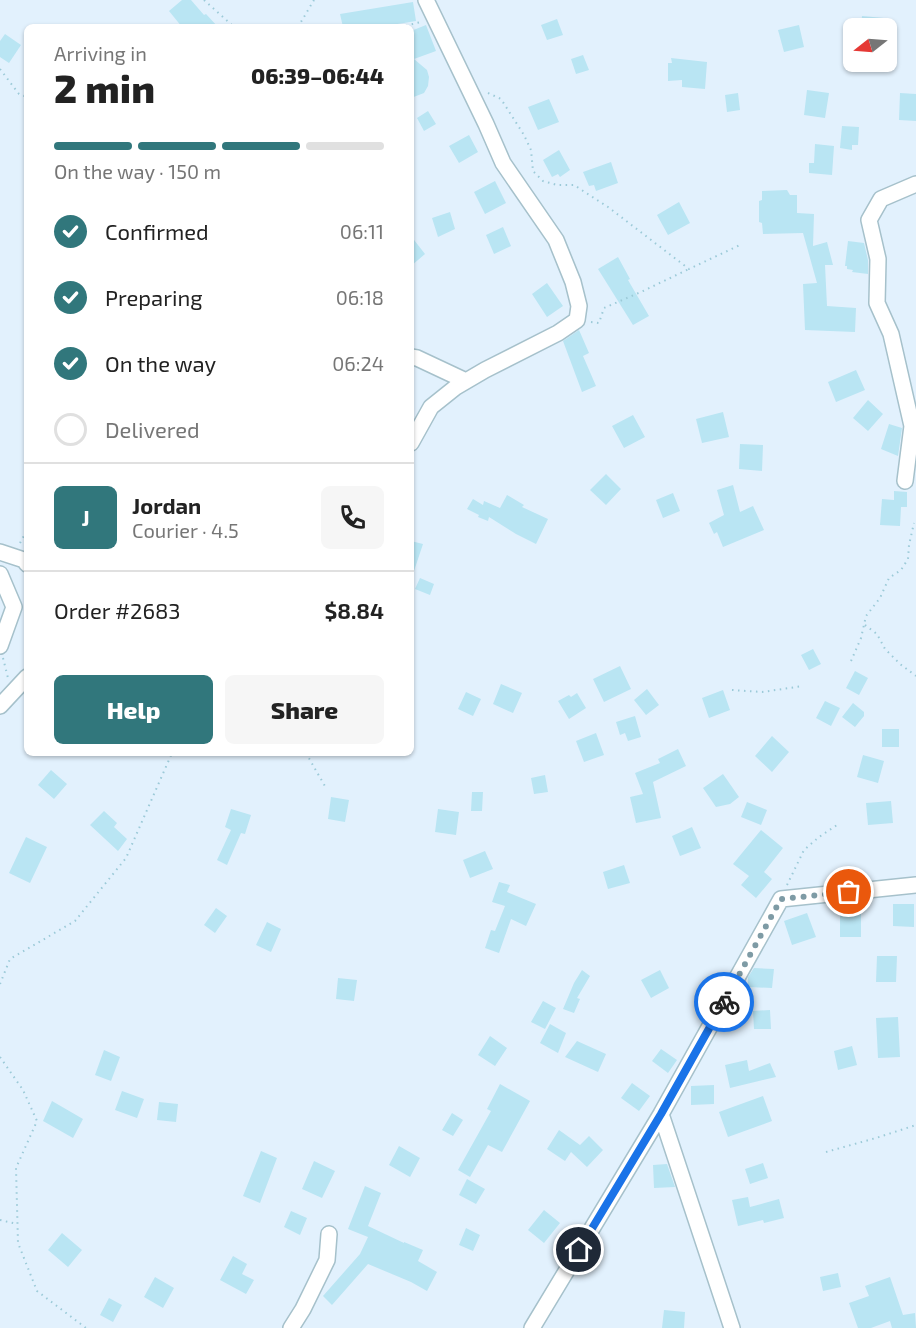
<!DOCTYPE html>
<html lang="en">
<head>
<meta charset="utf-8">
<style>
  body { margin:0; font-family:"Exo 2",sans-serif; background:#f6f6f6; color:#222; height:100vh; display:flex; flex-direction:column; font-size:22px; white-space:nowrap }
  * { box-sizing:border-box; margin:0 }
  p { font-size:20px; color:#767676 }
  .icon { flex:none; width:33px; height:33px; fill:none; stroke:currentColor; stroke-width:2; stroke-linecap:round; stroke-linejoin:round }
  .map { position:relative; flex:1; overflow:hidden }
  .panel { position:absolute; left:24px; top:24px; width:390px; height:732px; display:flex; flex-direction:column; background:#fff; border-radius:9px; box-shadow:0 2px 4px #0004 }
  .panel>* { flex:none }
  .needle { width:39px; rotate:253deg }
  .fabs { position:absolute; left:843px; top:18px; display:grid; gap:12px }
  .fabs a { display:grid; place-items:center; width:54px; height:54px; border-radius:9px; background:#fff; box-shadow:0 2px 4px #0004; font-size:30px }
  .pin { position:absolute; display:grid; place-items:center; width:51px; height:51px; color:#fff; margin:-26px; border:3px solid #fff; border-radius:50%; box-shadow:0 2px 6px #0007 }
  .courier { position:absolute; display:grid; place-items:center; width:60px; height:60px; margin:-30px; border:4px solid #1a73e8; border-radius:50%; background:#fff; color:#222; box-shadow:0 2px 8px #0007 }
  .head em { font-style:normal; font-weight:800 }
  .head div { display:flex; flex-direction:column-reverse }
  .head { display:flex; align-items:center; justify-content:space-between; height:102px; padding:0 30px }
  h1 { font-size:39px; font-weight:800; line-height:45px }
  .bar { display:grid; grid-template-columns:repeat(4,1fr); gap:9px 6px; align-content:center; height:72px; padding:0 30px }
  .bar i { height:8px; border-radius:4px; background:#e0e0e0 }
  .bar .on { background:#31777c }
  .bar p { grid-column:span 4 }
  .line { display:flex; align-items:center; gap:15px; padding:0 30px; border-top:2px solid #e0e0e0 }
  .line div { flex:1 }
  .round { display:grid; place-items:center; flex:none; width:63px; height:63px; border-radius:9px; background:#f6f6f6 }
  ol { padding:0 30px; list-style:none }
  li { display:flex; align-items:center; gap:18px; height:66px }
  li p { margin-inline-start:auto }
  li .icon { padding:6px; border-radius:50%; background:#31777c; color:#fff; stroke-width:4 }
  li:last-child { color:#767676 }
  li i { width:33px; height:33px; border:3px solid #e0e0e0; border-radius:50% }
  .action { display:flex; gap:12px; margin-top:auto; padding:12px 30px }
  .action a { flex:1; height:69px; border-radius:9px; background:#31777c; color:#fff; font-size:24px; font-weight:800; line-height:69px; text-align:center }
  .action a+a { background:#f6f6f6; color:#222 }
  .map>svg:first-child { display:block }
  .building { fill:#b9e5f3 }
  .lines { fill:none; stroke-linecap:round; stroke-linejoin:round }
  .street-casing { stroke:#a6c1cb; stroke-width:18 }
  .path { stroke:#9ccad8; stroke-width:2; stroke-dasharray:1.5 4.5; stroke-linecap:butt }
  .street { stroke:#fff; stroke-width:15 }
  .done { stroke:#7e9ba5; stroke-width:6; stroke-dasharray:0 10.8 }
  .route { stroke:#1a73e8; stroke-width:8 }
</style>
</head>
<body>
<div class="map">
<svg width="916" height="1328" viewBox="0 0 916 1328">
  <rect width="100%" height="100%" fill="#e2f1fd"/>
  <path class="building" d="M182,0H191L204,15L206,14L218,27H182L169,11Z
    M413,2L416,21L379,27H343L340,14Z
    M862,16L884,18L883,28H861Z
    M557,19L563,35L547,40L541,25Z
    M426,25L436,51L414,59L427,70L429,77L428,86L424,93L411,98V31Z
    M799,25L804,47L784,52L778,30Z
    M5,34L21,45L9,63L0,57V41Z
    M583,55L589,70L576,74L571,59Z
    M671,58L707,62L705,89L682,87V80L668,81V63H672Z
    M807,90L829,93L825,118L804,115Z
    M738,93L740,110L727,112L725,95Z
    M900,93L916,94V121L899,120Z
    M549,99L559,122L538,130L528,107Z
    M428,111L436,124L424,131L417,118Z
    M842,126L859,127L858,145H852V150L840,148Z
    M469,135L478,152L459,163L449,146Z
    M815,144L834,146L832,175L809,173V163H814Z
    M559,150L570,170L560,177L558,174L552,177L543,160Z
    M611,162L618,183L596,191L594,185L589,186L583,172Z
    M495,181L506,203L485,214L474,192Z
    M787,190L790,195H797V213L814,214L813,246L827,242L833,265H825L827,306L856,308L855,332L805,330L803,284L817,283L803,233L763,234L762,223L759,222V201L762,200V191Z
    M679,202L690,223L668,235L657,215Z
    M450,212L455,229L438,237L432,218Z
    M503,227L511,246L494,254L486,235Z
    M411,236L425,254L411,266Z
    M848,241L864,243L868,260V274L852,272L853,270L847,269V266H845Z
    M618,257L630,279L628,280L649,316L633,325L598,269Z
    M547,283L563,306L547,317L532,294Z
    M579,330L589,353L583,356L596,386L582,392L563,341Z
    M856,370L865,390L836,402L828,382Z
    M868,400L883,414L868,431L853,418Z
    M723,412L729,437L702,443L696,419Z
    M633,415L645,437L624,448L612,426Z
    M889,424L902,428L898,456L881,449Z
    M740,444L763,445L762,471L739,469Z
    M606,474L621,489L606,505L590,490Z
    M733,485L740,512L753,506L764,530L723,547L717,532L714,534L709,523L724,515L717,490Z
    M894,491L907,492V507H901L900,526L880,525L882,499L894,500Z
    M673,493L680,511L663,518L656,500Z
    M507,495L524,505L522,507L548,519L536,544L516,534L489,517L488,521L478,517L479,515L467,509L473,499L483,505L484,501L500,508Z
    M411,541L423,544L413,574L411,573Z
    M420,578L434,584L430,595L415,589Z
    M813,649L821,664L809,670L801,655Z
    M620,666L631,689L604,702L593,679Z
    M855,671L868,678L859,695L846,688Z
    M501,684L522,693L513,713L493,704Z
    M647,689L659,705L646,715L634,700Z
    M723,690L730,710L709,718L702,698Z
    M466,692L481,699L473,716L458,709Z
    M577,693L586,708L569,719L558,701L569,695L571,697Z
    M825,701L840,708L831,726L816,718Z
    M853,703L864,712V716L855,727L842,717Z
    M635,716L641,737L628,741L625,733L620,735L616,722Z
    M882,729H899V747H882Z
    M596,733L604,755L584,762L576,741Z
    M772,736L789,752L772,772L755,756Z
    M678,749L686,766L653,782L661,818L636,823L630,797L643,794L635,773L660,763L658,759Z
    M863,755L884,761L878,783L857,777Z
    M51,770L67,784L54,799L38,785Z
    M723,774L739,797L730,804L716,807L703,788Z
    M545,775L548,792L534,794L531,778Z
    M472,792H483L482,811H471Z
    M331,797L349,800L345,822L328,819Z
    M891,801L893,823L868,825L866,803Z
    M747,802L767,810L761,825L741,817Z
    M231,809L251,815L245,834L241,833L227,865L217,860L231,830L225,827Z
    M438,809L459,812L456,835L435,832Z
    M104,811L117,823L114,827L127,839L118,851L90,825Z
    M692,827L701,848L680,856L672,836Z
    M761,830L783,848L764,872L772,879L756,898L741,885L749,876L733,864Z
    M26,837L47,847L30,883L9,873Z
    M485,851L493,869L470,878L463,860Z
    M624,865L630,883L608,889L603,872Z
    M499,882L510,885L507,892L536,904L526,926L511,919L499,953L485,948L491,930L495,931L505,906L492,902Z
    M893,904H914V927L893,926Z
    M216,908L227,916L215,933L204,925Z
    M807,913L816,937L792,945L784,921Z
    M840,914H861V937H840Z
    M267,922L281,929L271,952L256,945Z
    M877,956H897L896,982H876Z
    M754,968L774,969L772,988L748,987V977Z
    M582,970L590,976L577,998L580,999L574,1013L563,1009L574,983Z
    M660,970L669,988L651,998L641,980Z
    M338,978L357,980L354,1001L336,999Z
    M543,1001L556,1008L545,1029L531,1022Z
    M770,1010L771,1029H754L753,1011Z
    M898,1017L900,1057L878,1058L876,1018Z
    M550,1024L566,1033L558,1053L540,1043Z
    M490,1036L507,1048L495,1066L478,1055Z
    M577,1041L606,1054L598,1072L565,1057Z
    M852,1046L857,1065L838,1070L834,1051Z
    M661,1049L677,1060L668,1073L652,1061Z
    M104,1050L120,1057L111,1081L95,1075Z
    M747,1060L749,1071L770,1063L776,1077L730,1088L725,1065Z
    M632,1083L650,1096L639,1111L621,1098Z
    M500,1084L530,1101L502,1152L488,1145L470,1177L458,1170L491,1111L487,1109Z
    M714,1085V1104L691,1105V1086Z
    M122,1091L144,1099L137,1118L115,1110Z
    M763,1096L772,1121L728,1137L719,1112Z
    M52,1101L83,1119L73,1138L43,1121Z
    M159,1102L178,1104L176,1122L157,1120Z
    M452,1113L463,1120L453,1136L442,1130Z
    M559,1130L580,1145L589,1136L603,1150L587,1167L571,1152L565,1161L547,1149Z
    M399,1146L420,1158L410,1177L389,1165Z
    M261,1151L277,1158L260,1203L243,1196Z
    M314,1161L335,1171L322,1198L302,1189Z
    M763,1163L768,1178L750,1184L745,1169Z
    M667,1164L675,1187L654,1188L653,1165Z
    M467,1179L485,1189L476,1204L459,1195Z
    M365,1186L381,1193L368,1226L404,1243V1242L423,1250L418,1261L437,1272L427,1291L411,1282L368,1264L332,1305L323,1296L360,1254L368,1237L348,1229Z
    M748,1197L750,1207L779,1199L784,1218L764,1223L763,1220L738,1226L732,1200Z
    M544,1210L560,1223L544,1243L528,1230Z
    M291,1211L307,1218L300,1235L284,1227Z
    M466,1228L480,1235L473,1251L459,1245Z
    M62,1233L82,1250L68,1267L48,1250Z
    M233,1256L247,1264L242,1274L254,1280L246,1294L220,1280Z
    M838,1273L841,1287L823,1291L820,1277Z
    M155,1277L174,1288L163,1308L144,1297Z
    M890,1277L903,1315L915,1313L916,1328H892L890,1321L871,1328H858L849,1303L869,1296L865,1286Z
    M109,1298L122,1305L113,1322L100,1315Z
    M664,1310L685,1312L684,1328H662Z"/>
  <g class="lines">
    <defs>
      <path id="street" d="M411,357L417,358L466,381
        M411,443L431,407L456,387L485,370L558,333L577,320L579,306L573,282L556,240L503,163L486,124L426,0
        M905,481L912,426L891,334L877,303L878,259L869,220L881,199L916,184
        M0,552L24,560L27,564
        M0,574L14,607L0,646
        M0,706L27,677
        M661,1114L732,1328
        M291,1328L303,1309L327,1260L329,1234
        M532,1328L661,1114L781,899L916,885"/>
    </defs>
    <use href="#street" class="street-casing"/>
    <path class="path" d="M204,0L234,27
      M298,27L314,0
      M400,27L421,22
      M0,69L19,94L27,97
      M488,93L501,99L524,135L531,150L533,171L543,181L557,185H574L608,207L689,269L740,245
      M591,322L599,323L604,308L643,291L689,269
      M20,543L27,530
      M865,625L877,634L885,649L900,664L916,676
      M3,658L8,678
      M851,661L861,638L866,616L880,598L889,578L901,570L908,559L909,545L914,523
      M732,690L762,692L803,686
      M306,753L326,788
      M787,885L804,850L819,837L840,823
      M0,984L10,959L75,921L126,858L172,753
      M0,1057L23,1090L37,1121L16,1168L18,1243L37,1291L86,1328
      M826,1152L876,1138L916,1125
      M0,1220L17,1224"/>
    <use href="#street" class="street"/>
  </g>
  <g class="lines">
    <path class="done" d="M724,1002L781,899L849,892"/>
    <path class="route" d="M579,1250L661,1114L724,1002"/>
  </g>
</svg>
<div class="fabs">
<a><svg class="needle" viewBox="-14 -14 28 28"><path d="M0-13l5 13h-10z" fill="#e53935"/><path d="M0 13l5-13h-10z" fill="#767676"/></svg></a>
</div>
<div class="pin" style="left:849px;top:892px;background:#ea580c"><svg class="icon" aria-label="bag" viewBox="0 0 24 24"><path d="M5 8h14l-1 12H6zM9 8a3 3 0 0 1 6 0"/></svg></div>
<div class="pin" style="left:579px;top:1250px;background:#1f2937"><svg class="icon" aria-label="home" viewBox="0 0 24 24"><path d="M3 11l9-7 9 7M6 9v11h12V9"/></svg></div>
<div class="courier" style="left:724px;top:1002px"><svg class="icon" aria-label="bike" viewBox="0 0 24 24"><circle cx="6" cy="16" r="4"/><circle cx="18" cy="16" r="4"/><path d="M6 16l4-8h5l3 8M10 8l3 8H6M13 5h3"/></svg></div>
<section class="panel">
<div class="head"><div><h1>2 min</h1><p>Arriving in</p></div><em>06:39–06:44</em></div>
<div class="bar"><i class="on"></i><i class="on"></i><i class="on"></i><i></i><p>On the way · 150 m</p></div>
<ol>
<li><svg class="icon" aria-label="check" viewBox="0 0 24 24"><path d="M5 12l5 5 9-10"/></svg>Confirmed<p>06:11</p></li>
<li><svg class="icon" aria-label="check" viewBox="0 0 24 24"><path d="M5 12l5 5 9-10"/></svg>Preparing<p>06:18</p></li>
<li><svg class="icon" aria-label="check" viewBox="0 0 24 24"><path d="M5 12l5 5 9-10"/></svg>On the way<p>06:24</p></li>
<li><i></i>Delivered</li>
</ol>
<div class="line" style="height:108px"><b class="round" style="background:#31777c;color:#fff">J</b><div><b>Jordan</b><p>Courier · 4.5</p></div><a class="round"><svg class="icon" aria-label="phone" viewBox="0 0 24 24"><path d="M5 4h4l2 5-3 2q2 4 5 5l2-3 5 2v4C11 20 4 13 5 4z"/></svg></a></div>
<div class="line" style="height:78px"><div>Order #2683</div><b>$8.84</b></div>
<div class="action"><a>Help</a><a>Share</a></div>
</section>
</div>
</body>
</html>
